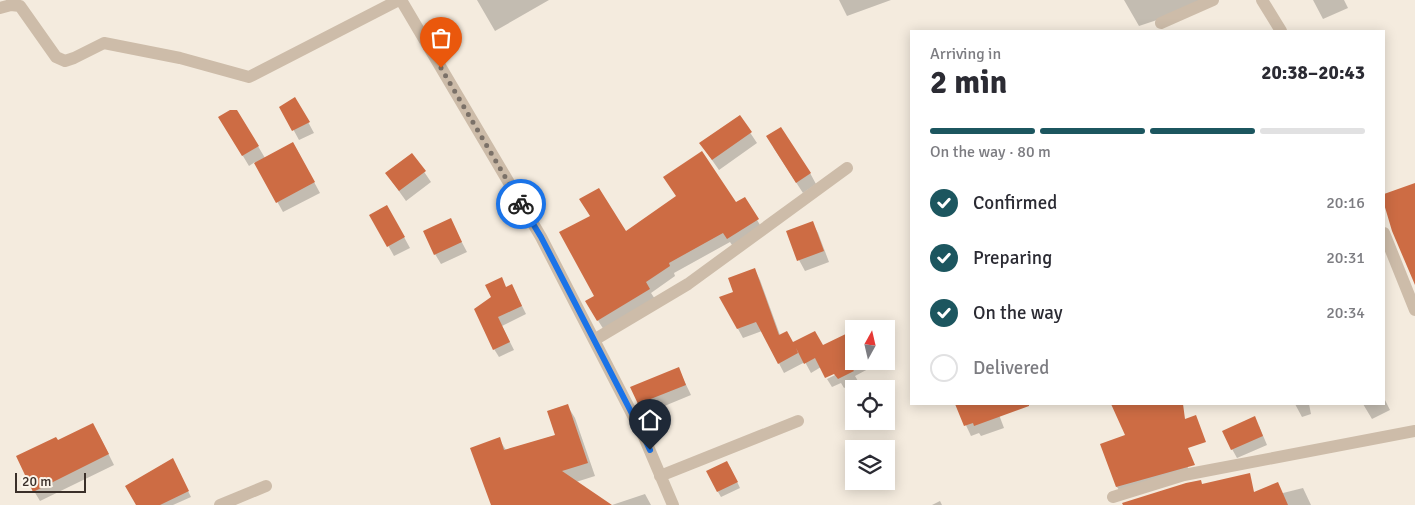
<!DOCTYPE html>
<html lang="en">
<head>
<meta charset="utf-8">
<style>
  body { margin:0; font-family:Signika,sans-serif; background:#f7f7f7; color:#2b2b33; height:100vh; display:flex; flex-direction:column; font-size:19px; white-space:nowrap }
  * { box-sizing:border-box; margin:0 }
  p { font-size:16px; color:#7c7c81 }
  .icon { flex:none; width:28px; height:28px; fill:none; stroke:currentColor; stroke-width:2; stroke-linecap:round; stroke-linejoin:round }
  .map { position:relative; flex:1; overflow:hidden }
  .details { position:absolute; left:910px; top:30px; width:475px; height:375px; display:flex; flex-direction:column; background:#fff; border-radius:0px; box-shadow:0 2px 12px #0003 }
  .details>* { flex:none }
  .needle { width:32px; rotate:8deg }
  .buttons { position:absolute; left:845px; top:320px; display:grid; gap:10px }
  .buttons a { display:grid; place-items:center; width:50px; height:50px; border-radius:0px; background:#fff; box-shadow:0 2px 12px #0003; font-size:25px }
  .scale { position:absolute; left:15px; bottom:12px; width:71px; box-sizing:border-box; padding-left:5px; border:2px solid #3a2f29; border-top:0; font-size:14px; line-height:18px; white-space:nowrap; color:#3a2f29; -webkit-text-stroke:4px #fbf5eb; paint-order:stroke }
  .pin { position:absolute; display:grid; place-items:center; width:42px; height:42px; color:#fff; margin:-51px -21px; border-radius:50% 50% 50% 0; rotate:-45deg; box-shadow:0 0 5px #0007 }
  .pin .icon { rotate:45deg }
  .courier { position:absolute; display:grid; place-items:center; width:50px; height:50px; margin:-25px; border:4px solid #1a73e8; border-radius:50%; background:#fff; color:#222; box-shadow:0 1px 6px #0007 }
  .head em { font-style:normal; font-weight:800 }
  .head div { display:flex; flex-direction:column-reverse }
  .head { display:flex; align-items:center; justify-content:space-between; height:85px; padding:0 20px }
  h1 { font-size:32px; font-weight:800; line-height:38px }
  .bar { display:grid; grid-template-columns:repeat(4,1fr); gap:8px 5px; align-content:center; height:60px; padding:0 20px }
  .bar i { height:6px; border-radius:4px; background:#e1e1e2 }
  .bar .active { background:#1c565f }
  .bar p { grid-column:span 4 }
  ol { padding:0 20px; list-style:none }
  li { display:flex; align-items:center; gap:15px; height:55px }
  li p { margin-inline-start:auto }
  li .icon { padding:5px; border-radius:50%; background:#1c565f; color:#fff; stroke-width:4 }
  li:last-child { color:#7c7c81 }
  li i { width:28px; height:28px; border:2px solid #e1e1e2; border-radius:50% }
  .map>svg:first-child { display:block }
  .shadow { fill:#0003 }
  .building { fill:#cd6c44 }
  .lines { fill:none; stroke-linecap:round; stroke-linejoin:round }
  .minor { stroke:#cdbca9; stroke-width:12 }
  .done { stroke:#7b7168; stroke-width:5; stroke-dasharray:0 9 }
  .route { stroke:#1a73e8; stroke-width:6 }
</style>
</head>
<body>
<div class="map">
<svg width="1415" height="505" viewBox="0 0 1415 505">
  <rect width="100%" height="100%" fill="#f4ebde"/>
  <path class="shadow" d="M477,0H549L495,31Z
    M839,0H891L847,16Z
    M1124,0H1213L1214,1L1139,26Z
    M1313,0H1344L1348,8L1323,19Z
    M295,98L314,133L299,140L281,107Z
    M237,111L265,158L293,143L320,193L283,212L255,162L249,166L226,128Z
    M739,116L757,143L719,170L707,153Z
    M773,147L810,173L816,184L803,193Z
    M412,154L431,182L406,201L386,173Z
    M744,198L763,230L734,248L730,242L674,273L675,276L651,293L655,299L604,330L592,311L595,297L626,232L736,204Z
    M387,206L410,248L394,256L371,215Z
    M812,222L818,233L829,262L805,271L799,260Z
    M456,231L467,252L441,264L435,254Z
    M755,270L760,280L780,335L793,343L823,347L854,361H883L855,376L858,381L844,388L841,383L832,387L827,379L841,372L821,367L811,373L805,362L784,373L762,331L743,338L721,298L735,293Z
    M506,288L516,294L526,314L502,326L514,350L499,357L494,349L492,297Z
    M865,325L868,329H858Z
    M678,368L691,395L645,414L639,404Z
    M1384,398L1390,410L1372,419L1363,404H1384Z
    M956,404H995L1004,428L981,436L979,433L971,436Z
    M1113,404H1165L1191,476L1123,496L1117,487L1101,445L1127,435Z
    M1295,404H1309L1311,414L1302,417Z
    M567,405L575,418L595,476L576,482L600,505H493L499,439L506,450L557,435Z
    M1259,426L1267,445L1237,458L1232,449Z
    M99,435L114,465L40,501L34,491L57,441Z
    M175,465L191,497L173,505H137Z
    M730,467L740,488L721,497L718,492Z
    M1303,488L1311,505H1256L1283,493Z
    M645,494L651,505H612Z
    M940,501L942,505H932Z"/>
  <path class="building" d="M295,97L310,122L292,131L279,107Z
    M230,110H237L259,146L242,156L218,117Z
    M740,115L752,132L712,160L699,143Z
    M781,127L811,173L796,183L766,136Z
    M293,142L315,182L276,203L254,163Z
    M702,151L736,202L745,197L759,219L727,239L723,233L669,263L670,266L646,282L650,289L597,321L585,301L594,296L559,232L590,216L579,199L599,188L626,231L676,196L663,177Z
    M412,153L426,171L399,191L385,173Z
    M1415,183V285L1392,231L1384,204V194Z
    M387,205L405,237L387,247L369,215Z
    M451,218L462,242L434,255L423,231Z
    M813,221L824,251L797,261L786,231Z
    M755,268L779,335L787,331L793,342L815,331L823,345L854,330V361H859L850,366L854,371L838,379L834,374L825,378L815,358L804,364L796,348L798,353L778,364L756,322L737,329L719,297L733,292L728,278Z
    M502,277L506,287L512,284L522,306L498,317L510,342L493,350L474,309L491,297L485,285Z
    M679,367L686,385L638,404L630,387Z
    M568,404L588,463L562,471L612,505H491L470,448L500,437L504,450L555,435L547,411Z
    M955,404H1029V406L974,426L973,423L964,426Z
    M1111,404H1183L1185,419L1196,415L1206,442L1188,448L1195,465L1116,487L1100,444L1125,435Z
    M1255,416L1263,436L1231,450L1222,431Z
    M93,423L109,454L33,492L16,456L56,437L58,440Z
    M173,458L189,491L160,505H136L125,486Z
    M727,461L738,482L717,492L706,471Z
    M1250,473L1254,492L1278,482L1288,505H1123L1122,503L1186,483L1201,480L1202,484Z"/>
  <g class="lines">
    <path class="minor" d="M401,0L541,237L644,437L673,505
      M1262,0L1281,31
      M0,8L11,5L20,6L56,57L65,61L74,58L104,43L180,58L249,77L399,0
      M1161,23L1213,0
      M1384,233L1415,310
      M594,340L688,284L847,168
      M660,476L798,421
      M1113,497L1184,475L1415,431
      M220,505L266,486"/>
  </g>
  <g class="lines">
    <path class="done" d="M441,68L521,204"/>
    <path class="route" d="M521,204L541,237L644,437L650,450"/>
  </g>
</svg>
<div class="buttons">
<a><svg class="needle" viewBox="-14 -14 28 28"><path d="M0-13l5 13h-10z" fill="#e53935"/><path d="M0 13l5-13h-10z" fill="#7c7c81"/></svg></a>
<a><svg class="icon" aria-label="locate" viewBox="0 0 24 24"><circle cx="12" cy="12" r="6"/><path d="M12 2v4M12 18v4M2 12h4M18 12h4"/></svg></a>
<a><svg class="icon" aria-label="layers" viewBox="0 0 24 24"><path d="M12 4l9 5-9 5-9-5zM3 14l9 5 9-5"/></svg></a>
</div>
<div class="scale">20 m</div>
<div class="pin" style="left:441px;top:68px;background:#ea580c"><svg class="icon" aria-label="bag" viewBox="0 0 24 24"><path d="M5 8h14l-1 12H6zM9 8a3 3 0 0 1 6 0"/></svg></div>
<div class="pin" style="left:650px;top:450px;background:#1f2937"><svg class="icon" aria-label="home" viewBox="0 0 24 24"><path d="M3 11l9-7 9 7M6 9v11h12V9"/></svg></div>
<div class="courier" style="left:521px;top:204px"><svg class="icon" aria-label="bike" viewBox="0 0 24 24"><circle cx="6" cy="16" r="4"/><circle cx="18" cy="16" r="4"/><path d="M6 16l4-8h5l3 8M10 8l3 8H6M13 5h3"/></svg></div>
<section class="details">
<div class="head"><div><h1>2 min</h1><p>Arriving in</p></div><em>20:38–20:43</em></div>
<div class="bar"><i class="active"></i><i class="active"></i><i class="active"></i><i></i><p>On the way · 80 m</p></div>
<ol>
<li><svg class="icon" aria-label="check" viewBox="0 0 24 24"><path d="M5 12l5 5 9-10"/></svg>Confirmed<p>20:16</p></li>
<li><svg class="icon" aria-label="check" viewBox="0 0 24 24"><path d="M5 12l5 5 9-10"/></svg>Preparing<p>20:31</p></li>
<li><svg class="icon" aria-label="check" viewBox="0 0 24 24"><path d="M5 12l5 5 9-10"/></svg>On the way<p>20:34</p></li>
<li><i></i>Delivered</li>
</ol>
</section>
</div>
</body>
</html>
